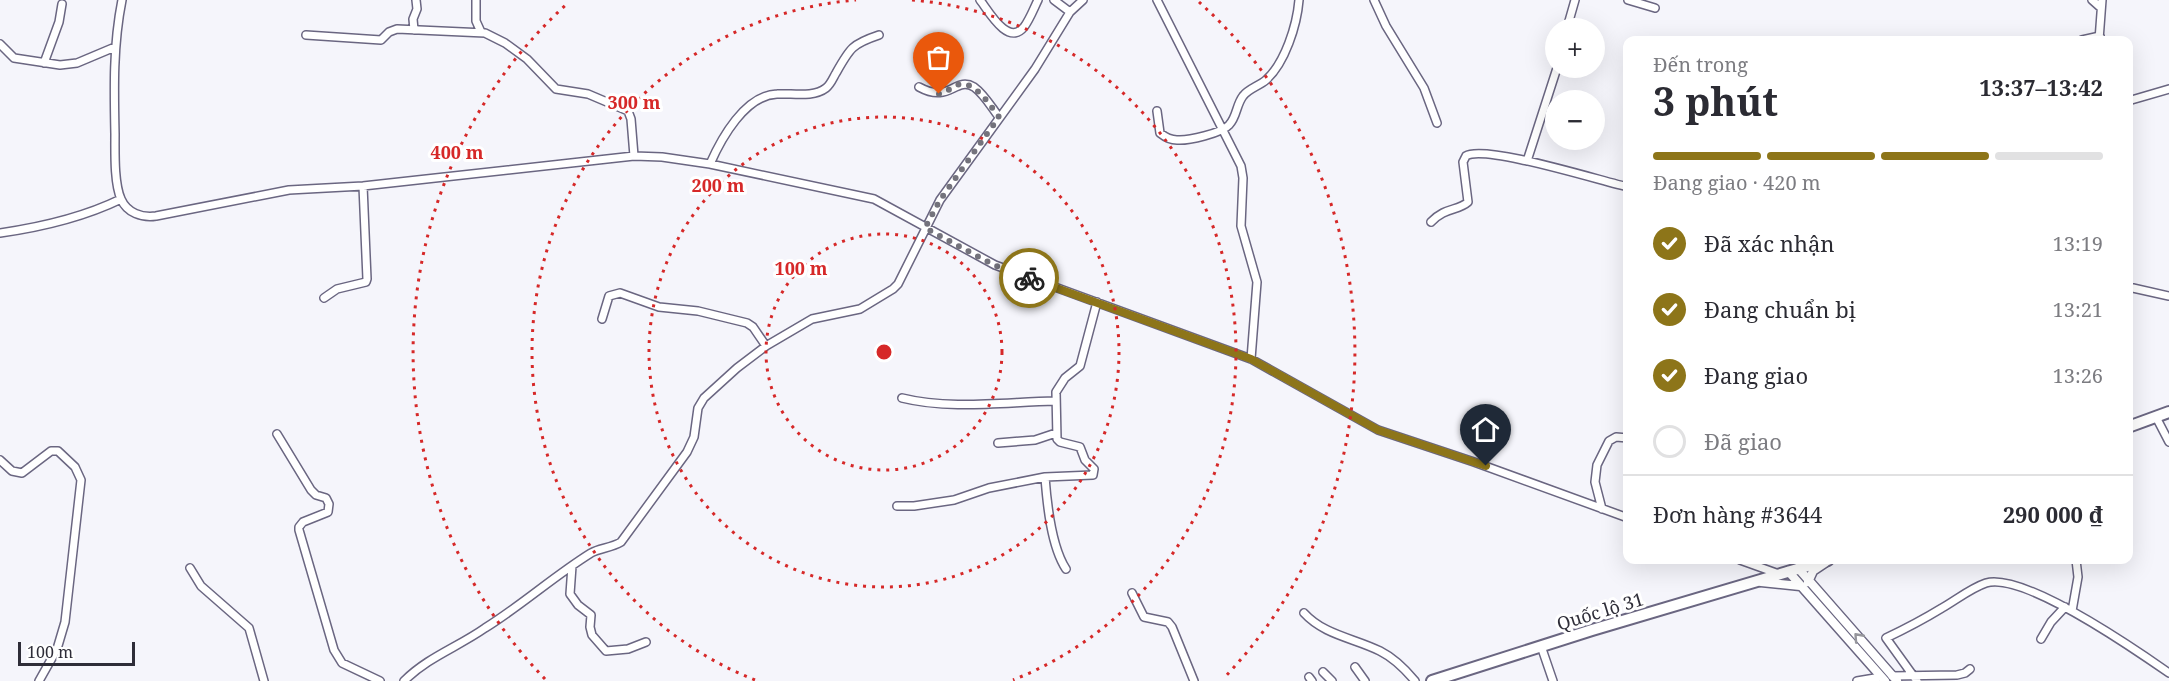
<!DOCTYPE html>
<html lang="vi">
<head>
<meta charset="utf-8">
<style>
  body { margin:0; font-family:"Noto Serif",serif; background:#f2f2f3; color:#2b2b33; height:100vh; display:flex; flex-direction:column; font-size:22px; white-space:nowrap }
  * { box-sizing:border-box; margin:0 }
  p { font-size:20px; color:#7c7c81 }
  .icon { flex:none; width:33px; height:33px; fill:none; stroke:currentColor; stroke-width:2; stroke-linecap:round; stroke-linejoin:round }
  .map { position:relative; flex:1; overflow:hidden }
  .drawer { position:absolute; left:1623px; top:36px; width:510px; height:528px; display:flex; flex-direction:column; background:#fff; border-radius:12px; box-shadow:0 6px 24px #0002 }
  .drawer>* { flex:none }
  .controls { position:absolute; left:1545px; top:18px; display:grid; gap:12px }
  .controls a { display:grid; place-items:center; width:60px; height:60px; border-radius:50%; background:#fff; box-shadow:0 6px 24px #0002; font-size:30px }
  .scale { position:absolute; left:18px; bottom:15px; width:117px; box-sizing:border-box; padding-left:6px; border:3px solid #2e2d38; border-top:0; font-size:16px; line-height:21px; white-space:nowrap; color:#2e2d38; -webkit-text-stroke:4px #fff; paint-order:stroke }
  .pin { position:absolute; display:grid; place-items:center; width:51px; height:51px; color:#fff; margin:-62px -26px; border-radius:50% 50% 50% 0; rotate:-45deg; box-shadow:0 0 6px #0007 }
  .pin .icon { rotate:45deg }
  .courier { position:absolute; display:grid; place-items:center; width:60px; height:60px; margin:-30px; border:4px solid #8d7519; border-radius:50%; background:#fff; color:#222; box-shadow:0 2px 8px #0007 }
  .summary em { font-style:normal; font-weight:700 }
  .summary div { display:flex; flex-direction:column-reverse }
  .summary { display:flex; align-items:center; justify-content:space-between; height:102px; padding:0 30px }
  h1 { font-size:39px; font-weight:700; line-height:45px }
  .bar { display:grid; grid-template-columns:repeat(4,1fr); gap:9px 6px; align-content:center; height:72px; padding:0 30px }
  .bar i { height:8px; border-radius:4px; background:#e1e1e2 }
  .bar .current { background:#8d7519 }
  .bar p { grid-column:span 4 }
  .line { display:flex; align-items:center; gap:15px; padding:0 30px; border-top:2px solid #e1e1e2 }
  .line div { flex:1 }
  ol { padding:0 30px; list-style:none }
  li { display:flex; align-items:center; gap:18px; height:66px }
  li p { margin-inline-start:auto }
  li .icon { padding:6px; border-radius:50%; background:#8d7519; color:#fff; stroke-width:4 }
  li:last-child { color:#7c7c81 }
  li i { width:33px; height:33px; border:3px solid #e1e1e2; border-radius:50% }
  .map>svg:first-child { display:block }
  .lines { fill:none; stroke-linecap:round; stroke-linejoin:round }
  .minor-casing { stroke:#6a6681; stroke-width:10 }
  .tertiary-casing { stroke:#6a6681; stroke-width:11 }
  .trunk-casing { stroke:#6a6681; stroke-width:14 }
  .minor { stroke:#fff; stroke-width:7 }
  .tertiary { stroke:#fff; stroke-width:8 }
  .trunk { stroke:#fff; stroke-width:10 }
  .oneway { stroke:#96969c }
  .done { stroke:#74737c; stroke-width:6; stroke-dasharray:0 10.8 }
  .route { stroke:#8d7519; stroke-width:8 }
  .ring { fill:none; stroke:#d62828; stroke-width:3; stroke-dasharray:3 6 }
  .labels { text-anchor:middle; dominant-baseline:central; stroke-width:6; stroke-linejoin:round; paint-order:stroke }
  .street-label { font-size:18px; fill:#2e2d38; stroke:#fff }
  .centre { fill:#d62828; stroke:#fff; stroke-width:3 }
  .ring-label { font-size:18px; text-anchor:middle; font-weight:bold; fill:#d62828; stroke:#fff; stroke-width:6; stroke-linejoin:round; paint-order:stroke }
</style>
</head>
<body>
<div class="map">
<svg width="2169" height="681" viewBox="0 0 2169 681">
  <rect width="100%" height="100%" fill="#f5f5fb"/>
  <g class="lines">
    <defs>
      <path id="minor" d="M122,0C113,45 114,89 115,134C115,153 114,183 121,199C127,213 142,218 156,216L289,190L363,186L634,156L662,157L710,164L874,199L995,265L1251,359L1378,430L1474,462L1628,518
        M476,0V21L481,32
        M980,0C988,10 1008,47 1024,27C1030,19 1034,8 1038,0
        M1157,0L1241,166L1243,178L1241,226L1257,282L1251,359
        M1374,0L1386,26L1424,88L1437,123
        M1628,0L1655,8
        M2092,0L2101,8
        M1070,12L1083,0
        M1567,28L1575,0
        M414,30L413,19L417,9L416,0
        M306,35L381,40L389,32L397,29L485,33L505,43L527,59L556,89L588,94L628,111L631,119L634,156
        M2082,40L2100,36
        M2099,40L2102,0
        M0,44L14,58L60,65L77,63L115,47
        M44,63L59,22L62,4
        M919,87C950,104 955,76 974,87C984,94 992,108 999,117
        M2128,101L2169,89
        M1157,111L1160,133C1165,137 1170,140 1177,140C1188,141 1222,133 1229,125C1237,117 1236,105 1243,96C1248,89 1259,86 1266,80C1285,63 1297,25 1299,0
        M1527,161L1557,68
        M710,164C721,139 745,95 777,94C792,93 813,98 826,88C831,84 833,78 836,73C850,48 852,44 879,35
        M1431,222C1445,207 1458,211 1468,202L1463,162L1466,156C1484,144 1601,181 1628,187
        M0,233C42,227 82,218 121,199
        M2133,288L2169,296
        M324,298L337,289L366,282L367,279L363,186
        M602,319L609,296L620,293L659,307L698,311L747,323L753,327L766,346
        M902,398C950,410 1005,402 1055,401
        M2156,417L2169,442
        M277,434L311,490L316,495L326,498L329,504L328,512L303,522L299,527V530L334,650L342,663L380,681
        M998,443L1035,440L1056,433
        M0,460L12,471L22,473L51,451H58L75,467L81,480L65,622L57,649L39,681
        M1045,477C1047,504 1051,546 1066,569
        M897,506H914L954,500L989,488L1045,477L1093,475L1094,469L1085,460L1080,447L1060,442L1057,439L1056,392L1065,378L1080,366L1097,302
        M1602,509L1595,482L1597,465L1609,441L1616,437L1628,438
        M1740,560L1779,574
        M572,566L570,594L578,605L591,615L590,627L592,635L606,651L628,649L646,642
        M190,568L201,586L249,628L264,681
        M1132,593L1144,617L1168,622L1172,627L1194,681
        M2072,611L2078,577L2076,560
        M1304,613C1324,635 1354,638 1380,651C1394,658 1405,669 1415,681
        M2041,639L2051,622L2065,607
        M1541,646L1553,681
        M1355,667L1365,681
        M1323,672L1332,681
        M1892,676L1957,675L1965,673L1970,669
        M1309,677L1312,681
        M404,681C428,657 458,647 485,628C522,605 554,576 591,553C600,548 611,548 621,542L687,452L694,437L698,408L704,398L737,368L766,346L812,319L860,309L893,289L898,284L940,200L1035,69L1070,12L1054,0
        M1857,681L1881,677
        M1917,681L1886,638C1905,629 1924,619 1942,608C1956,600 1971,588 1986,583C2024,572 2136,650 2169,673"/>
      <path id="tertiary" d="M1798,568L1897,681
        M1788,571L1885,681
        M1761,582L1800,586
        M1808,582L1813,571L1825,563"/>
      <path id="trunk" d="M2128,427L2169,412
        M1432,681L1592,630L1828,560"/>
    </defs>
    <use href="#minor" class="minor-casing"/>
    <use href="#tertiary" class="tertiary-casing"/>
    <use href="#trunk" class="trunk-casing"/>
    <use href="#minor" class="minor"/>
    <use href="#tertiary" class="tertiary"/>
    <use href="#trunk" class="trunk"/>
  </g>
  <defs><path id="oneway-chevron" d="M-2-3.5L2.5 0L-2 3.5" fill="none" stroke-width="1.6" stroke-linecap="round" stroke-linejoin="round" transform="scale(1.5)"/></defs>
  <use class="oneway" href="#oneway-chevron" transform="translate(1858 637) rotate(-132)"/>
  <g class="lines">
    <path class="done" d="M939,94C947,92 951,88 957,85C975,79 990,106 999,117L940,200L925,228L994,265L1029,278"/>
    <path class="route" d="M1029,278L1251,359L1378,430L1486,466"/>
  </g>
  <g class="ring">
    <circle cx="884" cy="352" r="118"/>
    <circle cx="884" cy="352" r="235"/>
    <path d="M755 680A353 353 0 0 1 856 0M912 0A353 353 0 0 1 1013 680"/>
    <path d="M545 679A471 471 0 0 1 569 2M1199 2A471 471 0 0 1 1223 679"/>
  </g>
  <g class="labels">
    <g class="street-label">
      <text transform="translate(1600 611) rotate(-17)">Quốc lộ 31</text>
    </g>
  </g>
  <circle cx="884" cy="352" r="9" class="centre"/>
  <g class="ring-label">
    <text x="634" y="109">300 m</text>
    <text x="457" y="159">400 m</text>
    <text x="718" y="192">200 m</text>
    <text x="801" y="275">100 m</text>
  </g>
</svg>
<div class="controls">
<a>+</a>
<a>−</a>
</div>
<div class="scale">100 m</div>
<div class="pin" style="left:939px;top:94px;background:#ea580c"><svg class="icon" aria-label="bag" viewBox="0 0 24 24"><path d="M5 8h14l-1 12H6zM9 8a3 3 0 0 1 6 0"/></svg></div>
<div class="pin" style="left:1486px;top:466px;background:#1f2937"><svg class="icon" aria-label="home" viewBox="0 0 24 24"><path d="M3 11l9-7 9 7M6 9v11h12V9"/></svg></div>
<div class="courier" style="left:1029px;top:278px"><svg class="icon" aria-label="bike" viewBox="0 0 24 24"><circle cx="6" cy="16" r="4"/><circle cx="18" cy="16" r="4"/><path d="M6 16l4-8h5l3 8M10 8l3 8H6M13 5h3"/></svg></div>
<section class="drawer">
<div class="summary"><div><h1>3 phút</h1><p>Đến trong</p></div><em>13:37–13:42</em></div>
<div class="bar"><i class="current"></i><i class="current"></i><i class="current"></i><i></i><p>Đang giao · 420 m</p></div>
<ol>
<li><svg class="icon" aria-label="check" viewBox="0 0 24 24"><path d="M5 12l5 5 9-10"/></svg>Đã xác nhận<p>13:19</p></li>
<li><svg class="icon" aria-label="check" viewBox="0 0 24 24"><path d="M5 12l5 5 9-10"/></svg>Đang chuẩn bị<p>13:21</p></li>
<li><svg class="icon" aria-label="check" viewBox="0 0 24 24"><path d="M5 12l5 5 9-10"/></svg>Đang giao<p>13:26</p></li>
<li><i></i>Đã giao</li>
</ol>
<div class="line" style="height:78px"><div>Đơn hàng #3644</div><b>290 000 ₫</b></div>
</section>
</div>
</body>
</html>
